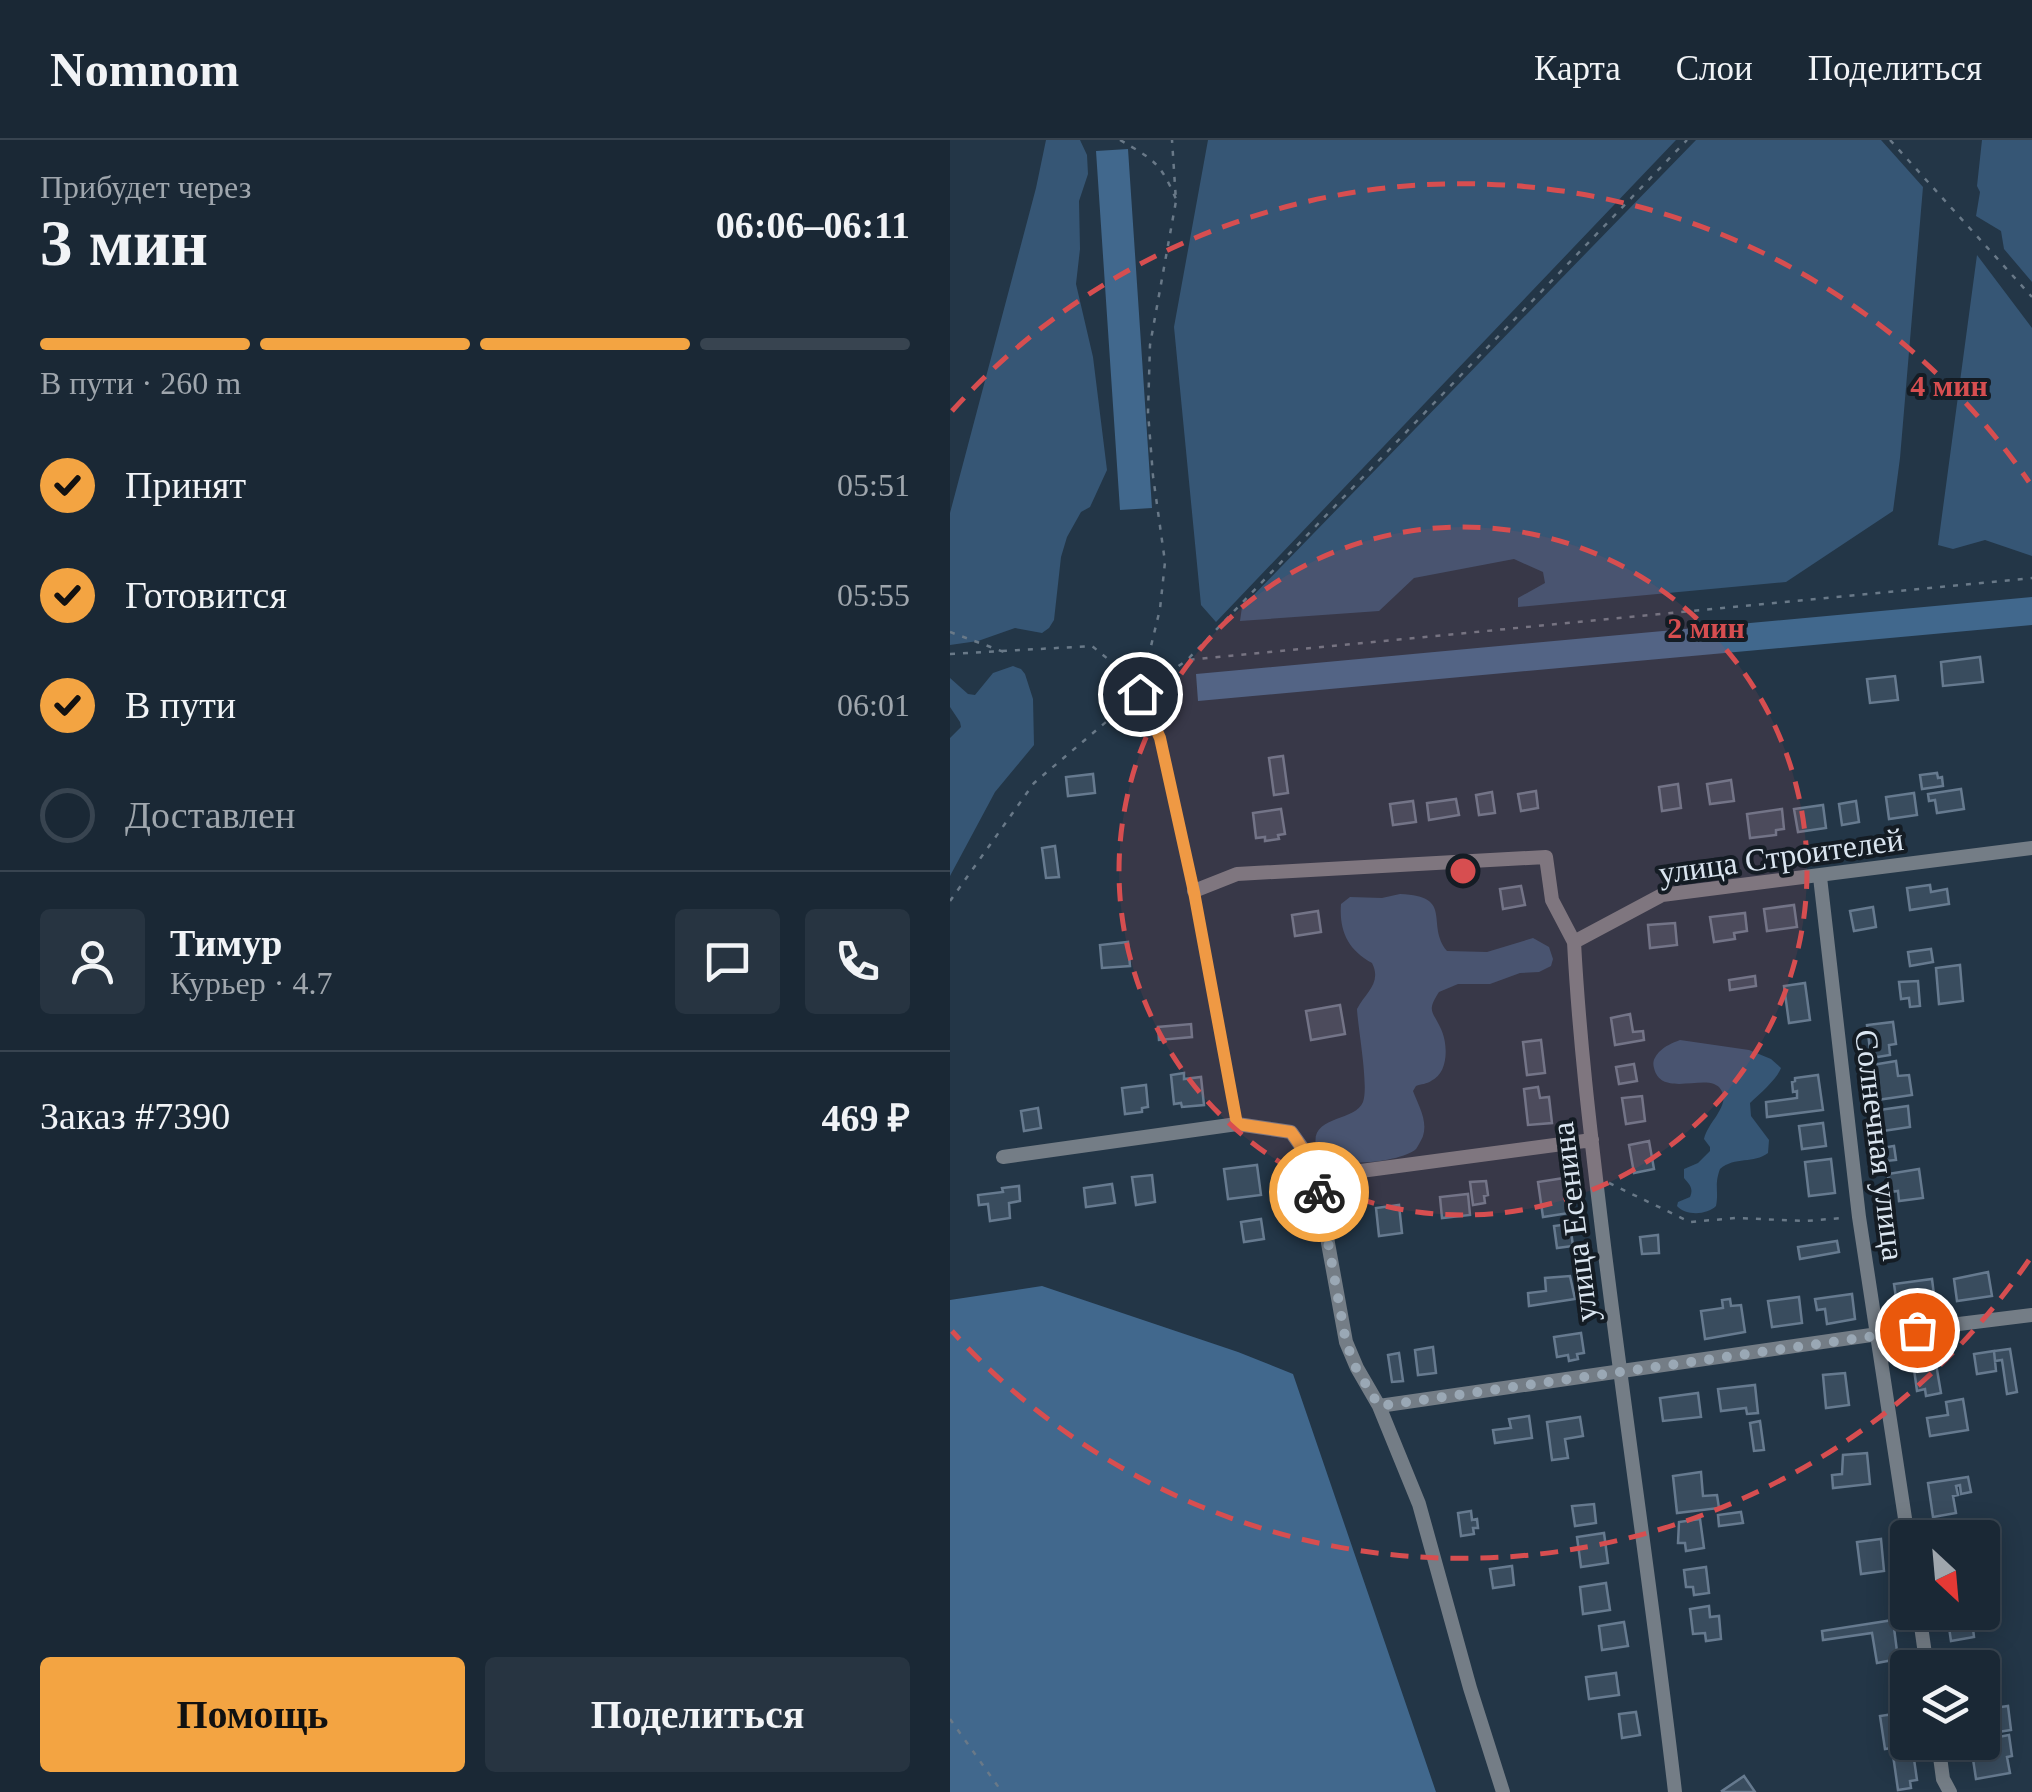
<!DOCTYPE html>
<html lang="ru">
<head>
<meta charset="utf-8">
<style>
  body { margin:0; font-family:"Times New Roman",serif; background:#273441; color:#f1f3f6; height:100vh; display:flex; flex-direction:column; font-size:38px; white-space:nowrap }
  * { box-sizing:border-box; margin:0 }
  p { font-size:32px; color:#9fa6ad }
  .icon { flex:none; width:55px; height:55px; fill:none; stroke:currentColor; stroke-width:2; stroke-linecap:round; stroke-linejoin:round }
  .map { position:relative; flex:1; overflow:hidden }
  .sheet { display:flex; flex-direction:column; background:#1a2835; width:950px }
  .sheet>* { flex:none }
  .needle { width:65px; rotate:154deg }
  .fabs { position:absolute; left:940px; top:1380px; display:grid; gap:20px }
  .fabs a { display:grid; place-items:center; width:110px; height:110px; border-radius:10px; background:#1a2835; box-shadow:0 5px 25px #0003,0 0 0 2px #384450; font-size:50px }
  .pin { position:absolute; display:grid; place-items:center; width:85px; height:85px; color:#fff; margin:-42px; border:5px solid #fff; border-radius:50%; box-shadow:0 2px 10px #0007 }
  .courier { position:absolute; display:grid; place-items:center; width:100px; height:100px; margin:-50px; border:8px solid #f3a442; border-radius:50%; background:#fff; color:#222; box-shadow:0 2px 12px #0007 }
  .headline em { font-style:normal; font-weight:800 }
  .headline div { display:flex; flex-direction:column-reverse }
  .headline { display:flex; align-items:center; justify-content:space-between; height:170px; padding:0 40px }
  h1 { font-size:65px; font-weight:800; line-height:75px }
  .bar { display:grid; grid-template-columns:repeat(4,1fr); gap:15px 10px; align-content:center; height:120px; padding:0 40px }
  .bar i { height:12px; border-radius:8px; background:#384450 }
  .bar .selected { background:#f3a442 }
  .bar p { grid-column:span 4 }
  .line { display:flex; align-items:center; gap:25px; padding:0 40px; border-top:2px solid #384450 }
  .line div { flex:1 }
  .round { display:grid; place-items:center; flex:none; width:105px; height:105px; border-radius:10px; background:#273441 }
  ol { padding:0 40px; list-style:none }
  li { display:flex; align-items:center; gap:30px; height:110px }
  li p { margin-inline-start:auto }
  li .icon { padding:10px; border-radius:50%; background:#f3a442; color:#111; stroke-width:4 }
  li:last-child { color:#9fa6ad }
  li i { width:55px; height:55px; border:5px solid #384450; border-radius:50% }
  .action { display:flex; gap:20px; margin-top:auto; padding:20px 40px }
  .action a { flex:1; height:115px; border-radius:10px; background:#f3a442; color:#111; font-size:40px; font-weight:800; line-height:115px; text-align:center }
  .action a+a { background:#273441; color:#f1f3f6 }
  header { display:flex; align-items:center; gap:60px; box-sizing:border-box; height:140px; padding:0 50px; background:#1a2835; border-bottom:2px solid #384450 }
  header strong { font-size:48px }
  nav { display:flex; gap:55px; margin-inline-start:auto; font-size:35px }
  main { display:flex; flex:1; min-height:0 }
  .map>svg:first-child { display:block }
  .green { fill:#365675 }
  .forest { fill:#41688d }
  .building { fill:#394c5e; stroke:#667a8f; stroke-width:2.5 }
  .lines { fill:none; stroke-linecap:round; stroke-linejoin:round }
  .path { stroke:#697988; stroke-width:2.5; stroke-dasharray:5 8; stroke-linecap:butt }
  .service { stroke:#747d86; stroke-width:6 }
  .minor { stroke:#747d86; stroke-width:14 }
  .done { stroke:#9aa8b5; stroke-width:10; stroke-dasharray:0 18 }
  .route { stroke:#f3a442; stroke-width:12 }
  .ring { fill:none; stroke:#d74e50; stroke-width:5; stroke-dasharray:18 12 }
  .labels { text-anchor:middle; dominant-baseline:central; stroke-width:8; stroke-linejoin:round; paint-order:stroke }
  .street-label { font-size:32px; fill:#dae5f0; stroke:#141c24 }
  .centre { fill:#d74e50; stroke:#141c24; stroke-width:5 }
  .ring-label { font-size:30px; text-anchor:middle; font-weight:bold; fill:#d74e50; stroke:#141c24; stroke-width:8; stroke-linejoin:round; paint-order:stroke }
</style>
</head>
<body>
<header>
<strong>Nomnom</strong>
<nav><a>Карта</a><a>Слои</a><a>Поделиться</a></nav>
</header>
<main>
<section class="sheet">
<div class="headline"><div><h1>3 мин</h1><p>Прибудет через</p></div><em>06:06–06:11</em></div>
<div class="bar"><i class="selected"></i><i class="selected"></i><i class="selected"></i><i></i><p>В пути · 260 m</p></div>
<ol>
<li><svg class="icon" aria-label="check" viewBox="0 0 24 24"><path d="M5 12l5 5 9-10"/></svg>Принят<p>05:51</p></li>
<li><svg class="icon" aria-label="check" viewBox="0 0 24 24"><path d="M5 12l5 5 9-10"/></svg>Готовится<p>05:55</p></li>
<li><svg class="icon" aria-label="check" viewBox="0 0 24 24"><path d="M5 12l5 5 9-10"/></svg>В пути<p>06:01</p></li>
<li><i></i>Доставлен</li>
</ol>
<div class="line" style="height:180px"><a class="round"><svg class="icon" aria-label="person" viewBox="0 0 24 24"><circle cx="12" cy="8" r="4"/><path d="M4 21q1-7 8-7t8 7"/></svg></a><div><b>Тимур</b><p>Курьер · 4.7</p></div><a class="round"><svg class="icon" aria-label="chat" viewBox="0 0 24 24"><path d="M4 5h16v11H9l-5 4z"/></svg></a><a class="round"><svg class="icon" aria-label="phone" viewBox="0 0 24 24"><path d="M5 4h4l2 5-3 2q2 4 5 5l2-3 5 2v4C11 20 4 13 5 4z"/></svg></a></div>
<div class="line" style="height:130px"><div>Заказ #7390</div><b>469 ₽</b></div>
<div class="action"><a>Помощь</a><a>Поделиться</a></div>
</section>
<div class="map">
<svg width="1082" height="1652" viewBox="0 0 1082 1652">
  <rect width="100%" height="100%" fill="#233647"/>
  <path class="green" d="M96,0H130L137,15L138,34L129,61L130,109L126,144L143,217L157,330L140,367L131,372L117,397L111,417L104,480L99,488L92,493L65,488L28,501L0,505V373L86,48Z
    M258,0H726L266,482L251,465L224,187Z
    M746,0H931L973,47L950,318L943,371L836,442L568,467V458L595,443L593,432L564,419L464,438L429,471L290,481L292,467Z
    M1032,0H1082V142L1054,109L1051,91L1026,76L1030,52L1027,46Z
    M1027,115L1082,188V416L1035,400L1003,409L988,405Z
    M63,526L71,529L75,534L83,559L84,605L45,652L0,736V598L11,587L10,582L0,567V538L18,554L25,555L43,533Z
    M450,754C505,756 475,784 497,811L537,812L583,798L599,807L603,819L601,826L589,832L570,833L540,844H508L489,852C476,872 483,871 491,889C498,904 499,933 481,941C477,944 471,944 466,946L463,951C468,965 478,980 473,996C473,997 467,1008 466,1009C451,1023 371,1032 366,1006C360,975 405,982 413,962C419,946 408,889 407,869C416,852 432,843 422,823C398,810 389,791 391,764L400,757L432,758Z
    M730,900L799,910L821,919L831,928C827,939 810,954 800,963L801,976L819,1000L818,1013C804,1024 785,1016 770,1029C764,1045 769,1051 766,1066C757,1075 736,1076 727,1066L728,1062L740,1057C744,1048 739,1044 734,1038V1029L748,1023L760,1011V1007L754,999C758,983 773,973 774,956C771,950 771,947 764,944C747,938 710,955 704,928C702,921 705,917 709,912C715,906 722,903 730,900Z"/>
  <path class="forest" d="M178,9L202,368L170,370L146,11Z
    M1082,457V485L248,561L246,534Z
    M92,1146L288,1212L343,1234L486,1652H0V1160Z"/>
  <path class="building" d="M1030,517L1033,542L993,546L991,522Z
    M945,536L948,560L920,563L917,539Z
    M333,616L338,653L324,655L319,618Z
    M987,633L988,638L992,637L993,646L972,649L970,635Z
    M143,634L145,653L118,656L116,637Z
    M781,640L784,661L760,664L757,644Z
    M728,644L731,668L712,671L709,647Z
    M1011,649L1014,669L987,673L985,660L979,661L978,654Z
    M586,651L588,668L571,671L568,654Z
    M542,652L545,673L529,675L526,655Z
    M964,653L967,675L939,679L936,657Z
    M506,659L509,675L479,680L477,663Z
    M463,661L466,682L443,685L440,664Z
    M906,661L909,682L892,685L889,664Z
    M873,665L876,688L848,692L844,669Z
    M331,669L335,694L328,695L329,699L315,701V697L306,698L303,673Z
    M832,669L834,689L826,690V695L800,698L797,674Z
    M105,706L109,737L96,738L92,708Z
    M980,745L981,752L997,749L999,764L960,770L957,748Z
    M571,746L575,765L553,769L550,749Z
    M844,765L847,787L817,791L814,769Z
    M923,767L926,787L904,791L900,771Z
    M368,771L371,792L345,796L342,775Z
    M795,773L797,791L784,793L785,799L764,802L760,777Z
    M725,783L727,805L700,808L698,785Z
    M178,802L180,826L152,828L150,805Z
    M981,809L983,822L960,826L958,812Z
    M1010,825L1013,861L989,864L986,828Z
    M805,836L806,846L780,850L779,840Z
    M968,841L970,866L960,867L959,858L951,859L949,842Z
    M855,843L860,880L839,883L834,846Z
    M390,865L395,894L361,900L356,871Z
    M680,874L683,892L693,891L694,900L665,905L661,878Z
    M943,882L946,904L939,905L940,915L921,918L917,885Z
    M241,884L242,897L209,900L208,887Z
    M591,900L595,933L577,935L573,902Z
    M946,921L948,936L959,935L962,955L927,960L922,925Z
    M684,924L687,941L669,944L666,927Z
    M234,933V939L251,937L254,965L232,967L231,963L224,964L221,935Z
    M868,935L873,970L817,977L816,962L847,958V951L843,952L842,942L845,941V938Z
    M196,945L198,967L192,968V972L175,974L172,948Z
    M588,947L590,958L599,957L602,983L578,985L574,949Z
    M692,956L695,981L676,984L672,958Z
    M958,966L960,987L926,992L925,982L931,981L929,970Z
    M88,968L91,988L74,991L71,971Z
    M873,983L876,1006L852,1009L849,986Z
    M699,1001L704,1029L684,1033L679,1005Z
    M944,1006L946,1020L927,1022L925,1009Z
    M881,1019L885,1053L859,1056L855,1022Z
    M307,1025L311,1055L278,1059L274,1029Z
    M969,1029L973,1058L949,1061L948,1051L940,1052L938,1034Z
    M202,1035L205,1062L186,1065L182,1037Z
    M614,1038L619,1073L593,1077L588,1042Z
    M536,1041L538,1055L534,1056L535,1063L523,1065L520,1042Z
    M162,1044L165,1063L136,1067L134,1048Z
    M69,1046L70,1061L59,1063L60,1078L40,1081L38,1064L29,1065L28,1055L53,1052L52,1048Z
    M518,1054L520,1075L492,1078L490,1057Z
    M449,1065L452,1093L429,1096L426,1068Z
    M311,1079L314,1099L294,1102L291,1082Z
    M620,1084L623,1106L607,1108L604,1086Z
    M708,1095L709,1113L692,1114L690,1097Z
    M887,1101L889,1112L850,1119L848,1107Z
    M1038,1132L1042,1156L1007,1161L1004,1139Z
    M620,1136L625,1159L579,1166L578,1153L596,1151L595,1138Z
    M982,1139L984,1155H978L979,1165L960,1167L959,1163L947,1165L944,1144Z
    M902,1154L905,1179L877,1184L875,1169L867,1170L865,1159Z
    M849,1157L852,1183L822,1187L818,1161Z
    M780,1159L781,1166L791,1165L795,1192L755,1199L751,1171L773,1168L772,1160Z
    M631,1193L634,1213L627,1214L628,1219L619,1221L618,1215L607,1217L604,1197Z
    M483,1207L486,1233L468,1235L465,1210Z
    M1060,1209L1067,1252L1057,1254L1052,1220L1045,1221L1044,1211Z
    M1044,1211L1046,1231L1027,1234L1024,1214Z
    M449,1213L453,1241L442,1242L438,1215Z
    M985,1218L991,1253L976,1256L975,1249L967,1251L963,1222Z
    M895,1233L899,1265L876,1268L873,1235Z
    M805,1245L808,1273L797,1274L796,1268L771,1271L768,1249Z
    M748,1253L751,1277L713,1281L710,1258Z
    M1013,1259L1018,1290L980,1296L977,1278L998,1275L996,1262Z
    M579,1276L582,1298L545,1303L543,1290L561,1288L559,1279Z
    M630,1277L633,1296L615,1299L618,1318L602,1320L597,1282Z
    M810,1281L814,1310L804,1311L800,1283Z
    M917,1313L920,1344L883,1348L882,1335L892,1334L893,1315Z
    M751,1332L753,1356L767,1355L769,1368L727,1373L723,1336Z
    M1018,1337L1021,1352L1011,1354L1010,1345L1006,1346L1008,1355L1003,1356L1006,1373L983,1377L978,1343Z
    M644,1364L646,1383L625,1386L622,1366Z
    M521,1371L522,1380L527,1379L528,1388H523L524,1394L511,1396L508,1373Z
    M791,1372L793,1383L769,1386L768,1375Z
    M750,1379L754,1408L736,1411L735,1403H728L729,1382Z
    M654,1393L658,1423L631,1427L627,1397Z
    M931,1399L934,1431L911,1434L907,1402Z
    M562,1426L564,1445L543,1448L540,1429Z
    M756,1427L759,1453L744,1455L743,1447H736L734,1430Z
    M656,1443L660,1470L633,1474L630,1447Z
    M759,1466L760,1477L769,1476L771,1499L756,1501L755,1493L743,1494L740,1469Z
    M1009,1472H1021L1024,1497L1001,1501L997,1474Z
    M943,1480L948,1519L927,1523L922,1493L873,1500L872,1491Z
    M674,1482L678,1506L652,1510L649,1486Z
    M666,1533L669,1555L639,1559L636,1537Z
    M1058,1566L1061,1590L1048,1592L1044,1568Z
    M686,1572L690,1595L672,1598L669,1574Z
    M957,1572L958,1602H961V1605L935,1609L930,1576Z
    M1059,1595L1062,1616L1057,1617L1060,1633L1026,1639L1023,1619L1017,1620L1015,1602H1032V1600Z
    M963,1612L967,1640L960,1641L961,1648L948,1650L943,1615Z
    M794,1636L805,1652H773L772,1651Z"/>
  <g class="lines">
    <path class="path" d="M170,0C204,20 210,22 226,59
      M940,0L1082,157
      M0,492L54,512
      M0,514L142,506L180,537L184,543
      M239,518L737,0
      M192,543L210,469L215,422L203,336L198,272L200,205L226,61L222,0
      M197,549L237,520L1082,438
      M0,761L84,643L182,560
      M659,1043L740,1082L786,1078L856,1081L892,1078
      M0,1579L52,1652"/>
    <path class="service" d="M189,554L211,598L244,751L287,984"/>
    <path class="minor" d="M870,737L909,1077L958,1398
      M244,751L287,734L596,717L602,760L624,802L712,755L1082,708
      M624,802C629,896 640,989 651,1081C674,1272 703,1461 725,1652
      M53,1017L287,984L341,992L353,1009L366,1037L396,1202L407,1228L429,1266L469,1364L520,1548L553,1652
      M366,1037L642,1000
      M429,1266L928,1194L1082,1175
      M969,1472L977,1528
      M988,1602L993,1639L1000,1652"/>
  </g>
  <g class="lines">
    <path class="done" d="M369,1052L396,1202L406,1228L429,1266L967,1190"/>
    <path class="route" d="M190,554L210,598L244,752L287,984L341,992C355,1011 365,1029 369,1052"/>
  </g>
  <circle cx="513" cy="731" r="344" fill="#d74e50" fill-opacity=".12"/>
  <g class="ring">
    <circle cx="513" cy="731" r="344"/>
    <path d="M1079 1120A687 687 0 0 1 2 1191M2 271A687 687 0 0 1 1079 342"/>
  </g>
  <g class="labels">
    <g class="street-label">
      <text transform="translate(831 716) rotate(-8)">улица Строителей</text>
      <text transform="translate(930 1005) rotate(83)">Солнечная улица</text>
      <text transform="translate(624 1082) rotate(-97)">улица Есенина</text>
    </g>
  </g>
  <circle cx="513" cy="731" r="15" class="centre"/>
  <g class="ring-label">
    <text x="999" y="256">4 мин</text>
    <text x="756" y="498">2 мин</text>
  </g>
</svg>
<div class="fabs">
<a><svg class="needle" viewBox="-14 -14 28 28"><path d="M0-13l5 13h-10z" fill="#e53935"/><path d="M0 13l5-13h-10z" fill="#9fa6ad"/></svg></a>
<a><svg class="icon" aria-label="layers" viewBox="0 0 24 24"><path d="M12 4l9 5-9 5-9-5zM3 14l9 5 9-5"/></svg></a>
</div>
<div class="pin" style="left:967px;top:1190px;background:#ea580c"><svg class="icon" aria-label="bag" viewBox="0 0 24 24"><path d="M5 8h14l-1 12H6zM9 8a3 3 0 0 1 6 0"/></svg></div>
<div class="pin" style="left:190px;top:554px;background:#1f2937"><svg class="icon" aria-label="home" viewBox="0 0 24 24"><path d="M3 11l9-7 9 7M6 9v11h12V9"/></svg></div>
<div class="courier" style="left:369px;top:1052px"><svg class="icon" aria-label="bike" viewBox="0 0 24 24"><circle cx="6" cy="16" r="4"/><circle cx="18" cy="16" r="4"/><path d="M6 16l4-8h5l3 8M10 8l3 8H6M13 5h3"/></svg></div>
</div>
</main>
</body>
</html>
